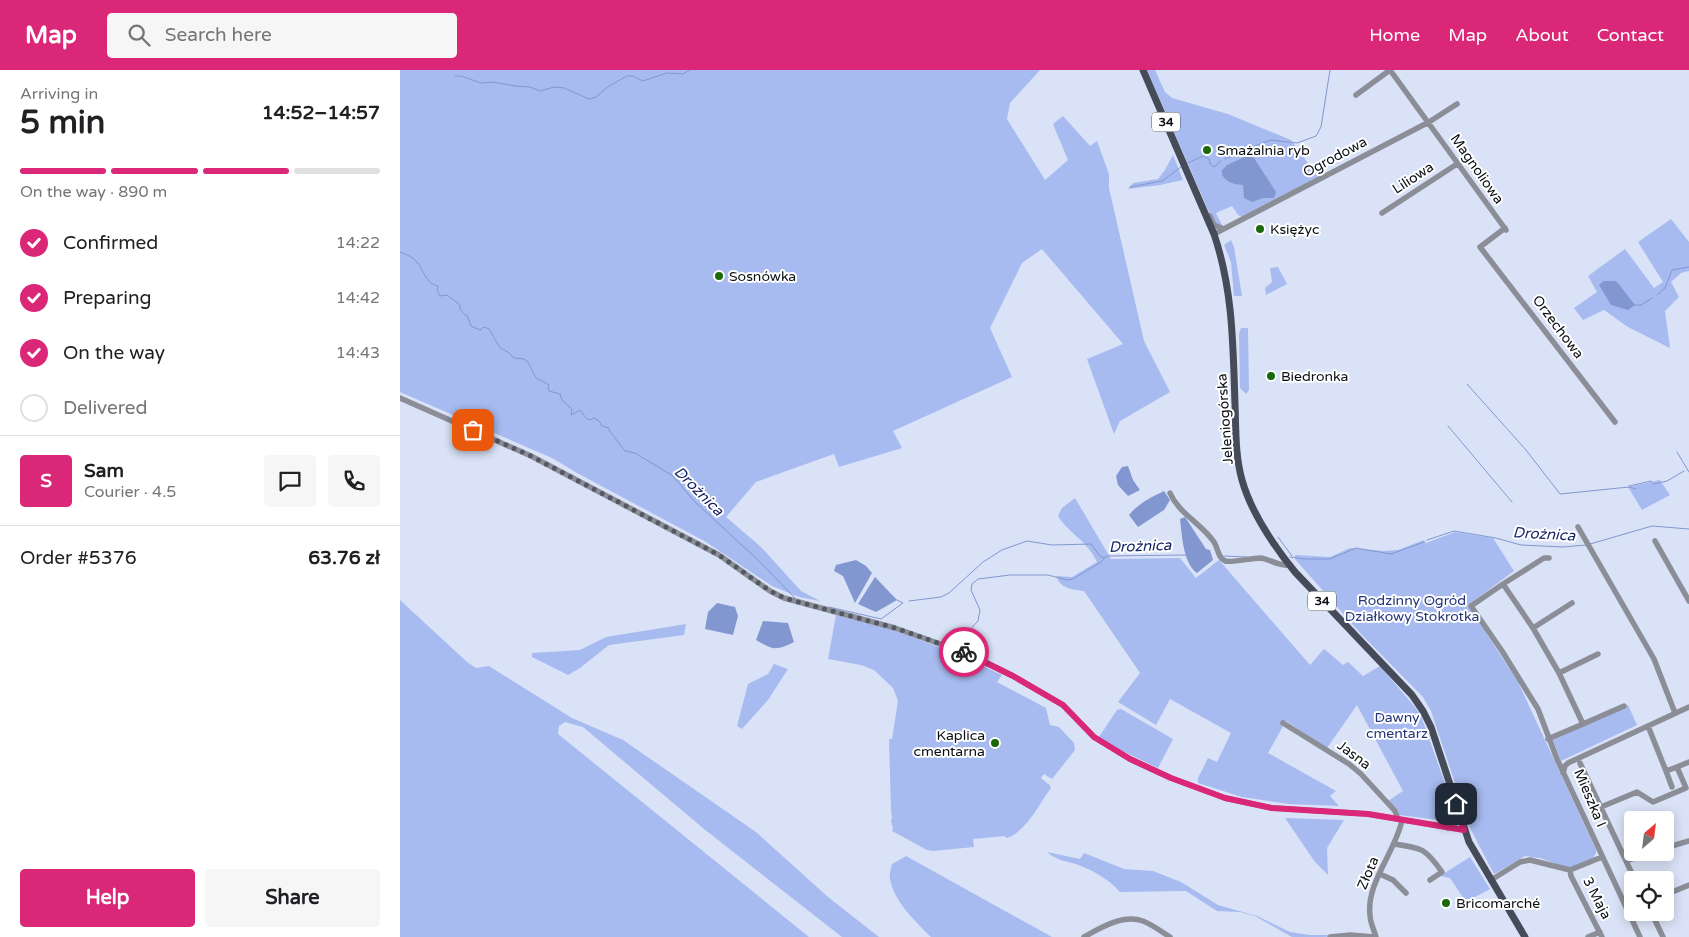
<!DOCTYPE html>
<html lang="en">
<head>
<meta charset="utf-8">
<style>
  body { margin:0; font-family:"Varela Round",sans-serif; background:#f6f6f6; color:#202124; height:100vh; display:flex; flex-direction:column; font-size:19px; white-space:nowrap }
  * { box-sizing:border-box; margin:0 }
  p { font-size:16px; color:#757577 }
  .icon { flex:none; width:28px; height:28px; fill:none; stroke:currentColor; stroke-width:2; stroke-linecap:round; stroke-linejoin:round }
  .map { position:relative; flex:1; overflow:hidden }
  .drawer { display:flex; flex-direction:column; background:#fff; width:400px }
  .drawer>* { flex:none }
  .needle { width:32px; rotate:28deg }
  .fabs { position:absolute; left:1224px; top:741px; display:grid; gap:10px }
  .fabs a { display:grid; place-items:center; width:50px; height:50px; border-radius:5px; background:#fff; box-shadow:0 2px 12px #0003; font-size:25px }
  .pin { position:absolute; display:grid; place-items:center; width:42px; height:42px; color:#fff; margin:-21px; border-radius:10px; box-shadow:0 2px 8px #0006 }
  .courier { position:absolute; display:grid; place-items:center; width:50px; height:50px; margin:-25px; border:4px solid #db2777; border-radius:50%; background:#fff; color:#222; box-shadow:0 1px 6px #0007 }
  .overview em { font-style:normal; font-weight:700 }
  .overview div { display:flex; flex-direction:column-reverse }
  .overview { display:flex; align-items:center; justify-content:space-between; height:85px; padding:0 20px }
  h1 { font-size:32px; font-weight:700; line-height:38px }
  .bar { display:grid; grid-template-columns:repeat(4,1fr); gap:8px 5px; align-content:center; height:60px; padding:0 20px }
  .bar i { height:6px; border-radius:4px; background:#e0e0e0 }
  .bar .selected { background:#db2777 }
  .bar p { grid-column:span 4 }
  .line { display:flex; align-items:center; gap:12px; padding:0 20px; border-top:1px solid #e0e0e0 }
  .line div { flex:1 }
  .round { display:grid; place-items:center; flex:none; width:52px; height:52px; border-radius:5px; background:#f6f6f6 }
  ol { padding:0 20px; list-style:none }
  li { display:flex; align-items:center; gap:15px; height:55px }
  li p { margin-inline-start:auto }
  li .icon { padding:5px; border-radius:50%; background:#db2777; color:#fff; stroke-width:4 }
  li:last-child { color:#757577 }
  li i { width:28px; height:28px; border:2px solid #e0e0e0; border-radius:50% }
  .action { display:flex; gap:10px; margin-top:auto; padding:10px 20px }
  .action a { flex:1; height:58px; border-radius:5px; background:#db2777; color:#fff; font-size:20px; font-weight:700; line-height:58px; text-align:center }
  .action a+a { background:#f6f6f6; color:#202124 }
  header { display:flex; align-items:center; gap:30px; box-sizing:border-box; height:70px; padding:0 25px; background:#db2777; color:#fff }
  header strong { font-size:24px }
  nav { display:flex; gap:28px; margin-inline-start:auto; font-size:18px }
  .search { width:350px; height:45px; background:#f6f6f6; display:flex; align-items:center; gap:12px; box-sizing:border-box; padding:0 18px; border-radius:5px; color:#757577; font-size:19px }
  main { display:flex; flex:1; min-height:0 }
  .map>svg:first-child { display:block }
  .green { fill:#a7bbf0 }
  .water { fill:#8297cf }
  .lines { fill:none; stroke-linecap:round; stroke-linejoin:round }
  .stream { stroke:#8297cf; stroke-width:1 }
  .minor { stroke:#8b8e97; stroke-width:5.5 }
  .major { stroke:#454b59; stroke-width:7 }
  .done { stroke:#535864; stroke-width:5; stroke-dasharray:0 9 }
  .route { stroke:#db2777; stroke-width:6 }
  .poi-dot { fill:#1a6909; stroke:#fff; stroke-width:2 }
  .labels { text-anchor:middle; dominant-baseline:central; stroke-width:4; stroke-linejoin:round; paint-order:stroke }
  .shield { fill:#fff; stroke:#54565b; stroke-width:1 }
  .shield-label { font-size:12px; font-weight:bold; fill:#0b0e15 }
  .poi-label { font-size:14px; fill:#0b0e15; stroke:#fff; text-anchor:start }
  .street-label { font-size:14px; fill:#0b0e15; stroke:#fff }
  .park-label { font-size:14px; fill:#233578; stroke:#fff }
  .water-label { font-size:15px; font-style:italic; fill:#152465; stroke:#fff }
</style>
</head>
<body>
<header>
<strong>Map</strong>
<div class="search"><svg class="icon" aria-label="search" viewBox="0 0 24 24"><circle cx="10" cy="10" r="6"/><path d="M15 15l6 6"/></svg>Search here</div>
<nav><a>Home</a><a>Map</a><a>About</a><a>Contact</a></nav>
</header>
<main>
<section class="drawer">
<div class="overview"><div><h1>5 min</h1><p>Arriving in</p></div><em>14:52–14:57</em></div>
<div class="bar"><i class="selected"></i><i class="selected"></i><i class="selected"></i><i></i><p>On the way · 890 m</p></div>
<ol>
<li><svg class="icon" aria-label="check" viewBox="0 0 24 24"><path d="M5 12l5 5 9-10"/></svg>Confirmed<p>14:22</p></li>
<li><svg class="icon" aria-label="check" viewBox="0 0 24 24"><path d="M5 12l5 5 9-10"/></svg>Preparing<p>14:42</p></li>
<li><svg class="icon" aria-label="check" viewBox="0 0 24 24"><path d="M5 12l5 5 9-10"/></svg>On the way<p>14:43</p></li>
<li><i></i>Delivered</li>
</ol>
<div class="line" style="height:90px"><b class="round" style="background:#db2777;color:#fff">S</b><div><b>Sam</b><p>Courier · 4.5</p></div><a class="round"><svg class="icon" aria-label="chat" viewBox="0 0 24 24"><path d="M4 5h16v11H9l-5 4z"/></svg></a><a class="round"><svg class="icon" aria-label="phone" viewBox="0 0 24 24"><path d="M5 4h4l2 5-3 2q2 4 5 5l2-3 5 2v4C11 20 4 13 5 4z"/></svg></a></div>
<div class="line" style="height:65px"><div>Order #5376</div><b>63.76 zł</b></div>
<div class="action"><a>Help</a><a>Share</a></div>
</section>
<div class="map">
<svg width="1289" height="867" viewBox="0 0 1289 867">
  <rect width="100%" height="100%" fill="#d9e2f7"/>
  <path class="green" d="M0,0H640L610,33L607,49L645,110L668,90L653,54L663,46L690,76L697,71L709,104V118L744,271L770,322L720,351L714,364L687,289L723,274L642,179L622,193L590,258L612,307L493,361L502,378L439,397L434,384L356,412L326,447L361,477L401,521L420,531L399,527L372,516L306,472L177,403L152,388L0,322Z
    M747,0H755L765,22L772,28L828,44L891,70L918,107L842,147L838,145L832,136L816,143L823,157L818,156L812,149Z
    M773,85L783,110L760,115L728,119L733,113L758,109L765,100Z
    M1271,149L1289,172V201L1281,203L1271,212L1279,227L1265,241L1270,278L1228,257L1204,240L1183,250L1174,238L1197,222L1188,206L1225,179L1254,218L1263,212L1238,172Z
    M831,170L834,177L842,226H834L831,192L824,175Z
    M878,197L887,214L866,225L865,218L872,212L870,198Z
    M841,258H848L849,320L846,324L840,318L839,264Z
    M1260,410L1270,425L1242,440L1228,417Z
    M675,428L711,489L780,488L796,508L819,490L910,595L924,579L943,595L948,592L963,606L980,596L1020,643L1057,747L1046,751L999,745L998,740L988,731L1003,721L957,635L927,678L886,651L868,683L936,721L930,726L939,736L889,734L842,727L798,713V708L808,688L817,692L831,663L770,629L756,655L718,632L740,603L684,521C671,519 661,519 656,506L672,507L697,492C687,470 670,465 658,446L662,438Z
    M1055,462L1093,468L1114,501L1068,535L1118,612L1196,780V783L1193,788L1173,797H1165L1140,788L1125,786L1094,804L1070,758L1031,641L1023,627L961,564L895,489V485L930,487L950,478L984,481L998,480L1024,470L1026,473Z
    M0,530L67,592L76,598L89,596L172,648L223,670L356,762L428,827L479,867H442L304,759L183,657L165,652L159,656L158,664L409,867H0Z
    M436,545L496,561L550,581L602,605L597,612L646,638L650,655L659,657L674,673L675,680L652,709L644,704L641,708L648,714H649L651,718C639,734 627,761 607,768L604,766L573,769L574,777L533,781L527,780L492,761L493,758L491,751L492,748L491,740L489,669H492L498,631L493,618L474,600L461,595L428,589Z
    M286,554L284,565L209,575L180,598L168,605L132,587V583L180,580L206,567Z
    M374,594L388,599L368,630L342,659L337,656L348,614L368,604Z
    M1228,635L1237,655L1161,691L1153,670Z
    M721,639L773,669L758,698L714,677L699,667L717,640Z
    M885,748L944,750L927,778L928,805L915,792Z
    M647,782L680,789L684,783L724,799L753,801L781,812L818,835L857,846L890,862L910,865H940L924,867H892L855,846L840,842L817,841L786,821L720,822C709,809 692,800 676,794C665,791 656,790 647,782Z
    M506,786L643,862L652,867H531C516,852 494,832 490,809C489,804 491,799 492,794Z
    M1070,787L1090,819L1066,832L1050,808L1040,806Z"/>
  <path class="water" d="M849,85L854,88L876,122L874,128H863L852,132L844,128L843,115C833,114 828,113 822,105V100L827,95Z
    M1204,211H1215L1218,213L1235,235L1228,240L1211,235L1199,215Z
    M728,396L733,410L740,420L728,426L718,415L716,406L722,397Z
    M764,421L770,430L764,440L738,457L729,445C739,433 750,428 764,421Z
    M785,447L806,479L810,480L813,490L797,503C783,493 782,465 780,449Z
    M456,490L466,496L472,503L455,533L443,506L434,501L436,495Z
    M475,507L497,530L476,542L458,534Z
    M317,533L335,537L338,546L333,565L305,559L308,542Z
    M363,551L388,553L394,572C376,581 373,580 356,570Z"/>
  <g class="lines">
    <path class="stream" d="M55,6H61L81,13L93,12L115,16L130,17L140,21L154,17L164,18L189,29L196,27L209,16L227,6H233L243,11L267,3L283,4L290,0
      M852,77L871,70L897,73L916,66L921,57L930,0
      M825,89L846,79
      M788,93L803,86L809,89L810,94L814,97L821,91
      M730,117L762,111L781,97
      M0,182C6,184 13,187 17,192C24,201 26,214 38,216L37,220L40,226L47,225L60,235V239L65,245H67L71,256L80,260L84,257L89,259L100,278L108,282L114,288L124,289L128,292L136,308L149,315L148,319L149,321L160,324L162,330L172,339L171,345L180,340L186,348L190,350L194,348L199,351L202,356L209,358V360L225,381L235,383L273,406L293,430L358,490L396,529
      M1257,225L1265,218L1272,200L1289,197
      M1234,235H1241L1252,228
      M1067,314L1126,380L1160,424L1229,417L1236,419
      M1048,356L1112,432
      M1277,382L1289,402
      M1229,416L1251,411L1254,414L1267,411L1284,401
      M878,467L892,486
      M1027,470L1054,461L1096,468L1121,475L1163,477L1186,475
      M1190,474L1252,456L1289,459
      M824,486L847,487
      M890,487L906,489H930L956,478L991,484L1024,472
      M509,531L541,527L549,523L583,492L602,480L627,471L652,475L691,474L700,486L704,488L708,486L787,485
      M429,537L481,549L503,533L497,530
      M556,574L578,551L580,540L571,520L572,514L578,509L610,505H648L667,510L673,509L701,492L704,489"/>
    <path class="minor" d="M956,25L990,0L1106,160
      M982,143L1057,94
      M810,146L814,155L824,159
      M1105,158L1080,177L1215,352
      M814,164L1029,52L1057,34
      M0,328L131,386L319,485L370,521L384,528L495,558L569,584L613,606L663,635L694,667L730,689L771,708L825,728L872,738L968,744L1064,760
      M770,423C779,444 801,453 814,472C818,478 818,488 825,491C832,493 851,488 860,488C870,489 880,497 890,495
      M1178,457L1254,589L1275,643
      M1255,471L1289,531
      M1103,514L1071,536L1102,581L1138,639L1157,689L1240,867
      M1133,558L1172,533
      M1159,603L1198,584
      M883,653L949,694L961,704L995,741L998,749
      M1183,654L1224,636
      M1148,669L1183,654L1159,603L1133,558L1103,514L1144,488H1149
      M1180,693L1235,810
      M1277,697L1289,692
      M1266,701L1272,717
      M1163,703L1165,696L1168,693L1289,637
      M1201,737L1237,722L1253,732L1286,718L1277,697L1266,701L1248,656
      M1048,758L1056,753L1060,745
      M994,774C1022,778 1025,778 1042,802L1030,810
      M1265,778L1289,771
      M1226,791L1252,782
      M1170,800L1171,806L1202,867
      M980,804L993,810L1006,823
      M1091,810L1120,792L1130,790L1170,800L1202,787
      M1265,825L1289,815
      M1251,842L1263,867
      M684,867C700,858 723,844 743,851C753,855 762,862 770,867
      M930,867L950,865L975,867
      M976,867C974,860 970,852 970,845C966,813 996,781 1002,750
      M1188,867L1200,862"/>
    <path class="major" d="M743,0L814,164C833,220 833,275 835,334C836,359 835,385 842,410C851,442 874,476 895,502L1012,625L1023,641L1031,657L1069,772L1125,867"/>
  </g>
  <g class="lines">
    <path class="done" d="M73,360L131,386L319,485L370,521L384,528L495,558L564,582"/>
    <path class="route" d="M564,582L613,606L663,635L694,667L730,689L771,708L825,728L872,738L968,744L1064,760L1056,734"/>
  </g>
  <g class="poi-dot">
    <circle cx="807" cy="80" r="5"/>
    <circle cx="860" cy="159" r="5"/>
    <circle cx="319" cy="206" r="5"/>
    <circle cx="871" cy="306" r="5"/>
    <circle cx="595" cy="673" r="5"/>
    <circle cx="1046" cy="833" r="5"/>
  </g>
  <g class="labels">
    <g class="shield">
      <rect x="752" y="42.5" width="28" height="19" rx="4"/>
      <rect x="908" y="521.5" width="28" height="19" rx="4"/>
    </g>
    <g class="shield-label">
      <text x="766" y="52">34</text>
      <text x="922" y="531">34</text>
    </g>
    <g class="poi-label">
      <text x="817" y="80">Smażalnia ryb</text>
      <text x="870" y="159">Księżyc</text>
      <text x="329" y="206">Sosnówka</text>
      <text x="881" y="306">Biedronka</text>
      <text x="585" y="665" text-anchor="end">Kaplica<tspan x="585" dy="16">cmentarna</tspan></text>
      <text x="1056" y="833">Bricomarché</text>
    </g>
    <g class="street-label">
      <text transform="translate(935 87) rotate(-28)">Ogrodowa</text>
      <text transform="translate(1077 99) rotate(55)">Magnoliowa</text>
      <text transform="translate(1013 108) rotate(-33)">Liliowa</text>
      <text transform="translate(1158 257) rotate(53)">Orzechowa</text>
      <text transform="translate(825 349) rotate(-94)">Jeleniogórska</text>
      <text transform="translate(954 685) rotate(37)">Jasna</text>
      <text transform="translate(1190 728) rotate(67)">Mieszka I</text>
      <text transform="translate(968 803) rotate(-67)">Złota</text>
      <text transform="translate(1197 828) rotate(63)">3 Maja</text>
    </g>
    <g class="park-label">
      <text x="1012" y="530">Rodzinny Ogród<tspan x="1012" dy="16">Działkowy Stokrotka</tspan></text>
      <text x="997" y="647">Dawny<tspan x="997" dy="16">cmentarz</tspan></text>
    </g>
    <g class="water-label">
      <text transform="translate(299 421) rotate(45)">Drożnica</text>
      <text transform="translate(1144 464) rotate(3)">Drożnica</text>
      <text transform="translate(740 476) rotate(-2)">Drożnica</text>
    </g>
  </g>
</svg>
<div class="fabs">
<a><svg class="needle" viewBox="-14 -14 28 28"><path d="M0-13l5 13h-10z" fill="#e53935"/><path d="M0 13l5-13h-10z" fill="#757577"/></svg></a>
<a><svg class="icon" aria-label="locate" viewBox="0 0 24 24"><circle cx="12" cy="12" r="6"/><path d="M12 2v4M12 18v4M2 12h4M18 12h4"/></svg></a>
</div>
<div class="pin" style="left:73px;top:360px;background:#ea580c"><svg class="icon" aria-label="bag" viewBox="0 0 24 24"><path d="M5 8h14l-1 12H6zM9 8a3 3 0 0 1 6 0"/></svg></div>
<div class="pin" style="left:1056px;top:734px;background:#1f2937"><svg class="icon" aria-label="home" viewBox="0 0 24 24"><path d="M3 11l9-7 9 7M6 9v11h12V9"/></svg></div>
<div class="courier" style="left:564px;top:582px"><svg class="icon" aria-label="bike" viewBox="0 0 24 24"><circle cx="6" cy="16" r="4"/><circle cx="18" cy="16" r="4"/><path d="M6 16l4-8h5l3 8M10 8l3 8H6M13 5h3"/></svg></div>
</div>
</main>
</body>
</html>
